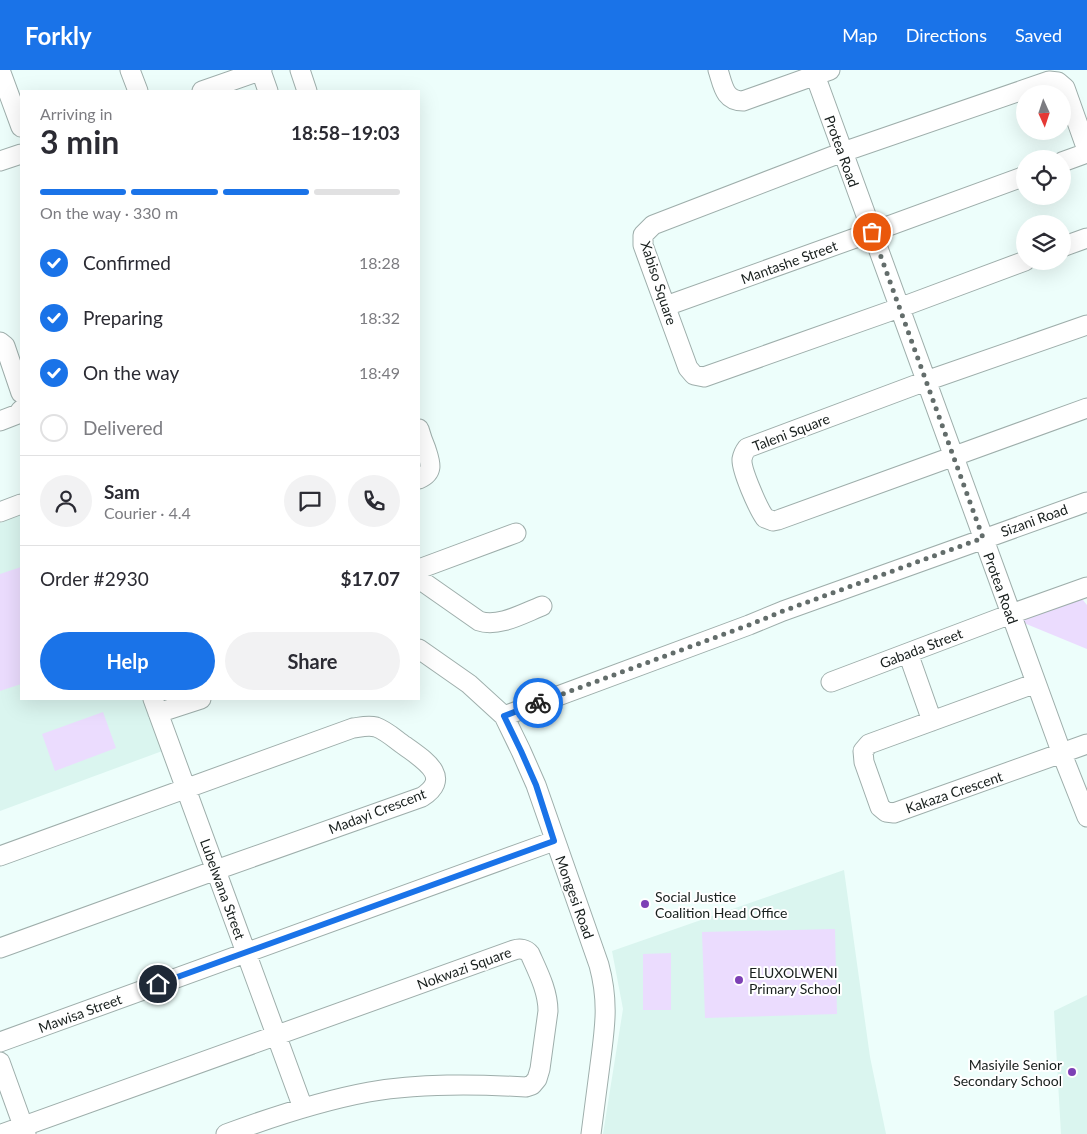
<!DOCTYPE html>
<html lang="en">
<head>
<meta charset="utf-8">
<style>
  body { margin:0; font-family:Lato,sans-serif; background:#f2f2f3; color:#2b2b33; height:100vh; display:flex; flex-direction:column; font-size:19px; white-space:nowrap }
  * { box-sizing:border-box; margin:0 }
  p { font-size:16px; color:#7c7c81 }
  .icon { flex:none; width:28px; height:28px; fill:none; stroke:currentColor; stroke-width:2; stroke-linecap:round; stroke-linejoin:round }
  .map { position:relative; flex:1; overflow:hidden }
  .details { position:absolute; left:20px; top:20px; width:400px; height:610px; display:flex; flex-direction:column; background:#fff; border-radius:0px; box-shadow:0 5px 20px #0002 }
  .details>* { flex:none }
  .needle { width:32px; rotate:177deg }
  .buttons { position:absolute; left:1016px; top:15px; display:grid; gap:10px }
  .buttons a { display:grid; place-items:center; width:55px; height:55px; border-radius:50%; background:#fff; box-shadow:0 5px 20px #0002; font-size:25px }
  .pin { position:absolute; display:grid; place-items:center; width:42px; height:42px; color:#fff; margin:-21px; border:2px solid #fff; border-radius:50%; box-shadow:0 1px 5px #0007 }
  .courier { position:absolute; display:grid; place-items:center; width:50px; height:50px; margin:-25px; border:4px solid #1a73e8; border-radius:50%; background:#fff; color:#222; box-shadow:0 1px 6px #0007 }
  .overview em { font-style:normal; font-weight:700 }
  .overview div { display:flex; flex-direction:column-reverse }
  .overview { display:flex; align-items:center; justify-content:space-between; height:85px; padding:0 20px }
  h1 { font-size:32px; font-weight:700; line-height:38px }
  .bar { display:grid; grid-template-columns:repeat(4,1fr); gap:8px 5px; align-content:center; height:60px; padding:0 20px }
  .bar i { height:6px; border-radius:4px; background:#e1e1e2 }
  .bar .on { background:#1a73e8 }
  .bar p { grid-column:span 4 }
  .line { display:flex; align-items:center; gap:12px; padding:0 20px; border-top:1px solid #e1e1e2 }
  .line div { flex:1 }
  .round { display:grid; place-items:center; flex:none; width:52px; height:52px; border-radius:26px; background:#f2f2f3 }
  ol { padding:0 20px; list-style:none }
  li { display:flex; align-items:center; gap:15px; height:55px }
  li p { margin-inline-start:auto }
  li .icon { padding:5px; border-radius:50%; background:#1a73e8; color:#fff; stroke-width:4 }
  li:last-child { color:#7c7c81 }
  li i { width:28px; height:28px; border:2px solid #e1e1e2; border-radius:50% }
  .action { display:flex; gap:10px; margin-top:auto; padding:10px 20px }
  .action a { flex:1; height:58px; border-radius:30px; background:#1a73e8; color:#fff; font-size:20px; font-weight:700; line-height:58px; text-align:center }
  .action a+a { background:#f2f2f3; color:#2b2b33 }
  header { display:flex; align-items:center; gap:30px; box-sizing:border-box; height:70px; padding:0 25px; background:#1a73e8; color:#fff }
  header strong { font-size:24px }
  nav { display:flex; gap:28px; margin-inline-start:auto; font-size:18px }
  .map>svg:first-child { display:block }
  .built { fill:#daf5ef }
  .green { fill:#ebdcfe }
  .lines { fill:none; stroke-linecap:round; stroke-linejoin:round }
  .minor-casing { stroke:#9eaeab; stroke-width:21 }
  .minor { stroke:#fff; stroke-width:19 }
  .done { stroke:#636d6b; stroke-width:5; stroke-dasharray:0 9 }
  .route { stroke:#1a73e8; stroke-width:6 }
  .poi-dot { fill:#7d40b5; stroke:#fff; stroke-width:2 }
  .labels { text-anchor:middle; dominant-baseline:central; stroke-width:4; stroke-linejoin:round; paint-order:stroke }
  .street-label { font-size:14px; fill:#181f1d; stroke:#fff }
  .poi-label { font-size:14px; fill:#181f1d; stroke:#fff; text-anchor:start }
</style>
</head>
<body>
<header>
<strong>Forkly</strong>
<nav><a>Map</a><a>Directions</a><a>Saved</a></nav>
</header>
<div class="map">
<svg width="1087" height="1064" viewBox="0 0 1087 1064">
  <rect width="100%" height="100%" fill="#edfefb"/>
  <path class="built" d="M21,445V629H146L165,680L0,741V453Z
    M844,800L870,987L886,1064H603L623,939L612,881Z
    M1087,925V1064H1061L1054,941Z"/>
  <path class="green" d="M21,497V614L0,621V504Z
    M1078,524L1087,535V579L1019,551Z
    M103,642L116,678L55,701L42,664Z
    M835,859L837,944L705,948L702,862Z
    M671,883V940H643V884Z"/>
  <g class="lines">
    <defs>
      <path id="minor" d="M0,0L21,57
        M130,0L138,21
        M300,0L307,21
        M718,0C723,15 724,31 743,31L830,0
        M261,1L268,21
        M815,5L1062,684L1087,747
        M202,21L262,0
        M0,91L21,84
        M1062,92L1087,83
        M1062,177L1087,168
        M1025,191L899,238L704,307L694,305L688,298L643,175V165L653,155L843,82L1049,11L1058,12L1065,18L1087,80
        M666,236L872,162L1025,106
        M1087,255L926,311L747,378C744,382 743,384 742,389C741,400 758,438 765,448L773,451L778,450L1087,338
        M0,272L5,276L21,323
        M0,351L18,344L21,340
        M419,359C421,366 423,372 426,379C430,392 435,402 419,409
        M0,442L21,434
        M419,499L516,463
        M419,509L479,551C498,558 524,543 542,536
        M419,579L469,614L504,646L521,681L536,715L599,895C609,932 605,957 600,995C597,1018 594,1041 591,1064
        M908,583L932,651
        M831,612L1011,544L1087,517
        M1036,613L869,674L863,681L864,692L880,737L886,742L894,743L1087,674
        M153,629L303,1038
        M158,643L201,629
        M504,646L749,555L783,541L1087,432
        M0,786L353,658C361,657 368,655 376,657C387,661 396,670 405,676C424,690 453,707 422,727L216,800L0,878
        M0,972L554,771
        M0,992L26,1064
        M2,1064L514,880C520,878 526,879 530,884C538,902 548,921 548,941L540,999L537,1009L532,1015L526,1017C474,1014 420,1013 369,1022C320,1031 272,1047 226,1064"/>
    </defs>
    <use href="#minor" class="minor-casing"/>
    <use href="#minor" class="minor"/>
  </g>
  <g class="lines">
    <path class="done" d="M538,633L749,555L783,541L983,468L872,162"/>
    <path class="route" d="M158,914L554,771L536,715L521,681L504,646L538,633"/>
  </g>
  <g class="poi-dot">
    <circle cx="645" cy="834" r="5"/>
    <circle cx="739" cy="910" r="5"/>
    <circle cx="1072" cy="1002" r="5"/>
  </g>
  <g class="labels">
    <g class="street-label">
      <text transform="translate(842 81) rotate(70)">Protea Road</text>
      <text transform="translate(789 192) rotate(-20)">Mantashe Street</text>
      <text transform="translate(659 213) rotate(72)">Xabiso Square</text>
      <text transform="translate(791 362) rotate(-21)">Taleni Square</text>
      <text transform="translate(1034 450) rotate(-20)">Sizani Road</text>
      <text transform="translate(1001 518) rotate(70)">Protea Road</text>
      <text transform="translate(921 578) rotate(-21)">Gabada Street</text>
      <text transform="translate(954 722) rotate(-19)">Kakaza Crescent</text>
      <text transform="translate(377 741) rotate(-21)">Madayi Crescent</text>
      <text transform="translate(223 819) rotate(70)">Lubelwana Street</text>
      <text transform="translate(575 827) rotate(70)">Mongesi Road</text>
      <text transform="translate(464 898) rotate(-20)">Nokwazi Square</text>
      <text transform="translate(80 943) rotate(-20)">Mawisa Street</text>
    </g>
    <g class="poi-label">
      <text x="655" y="826">Social Justice<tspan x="655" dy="16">Coalition Head Office</tspan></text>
      <text x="749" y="902">ELUXOLWENI<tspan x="749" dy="16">Primary School</tspan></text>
      <text x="1062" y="994" text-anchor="end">Masiyile Senior<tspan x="1062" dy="16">Secondary School</tspan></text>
    </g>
  </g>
</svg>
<div class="buttons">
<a><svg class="needle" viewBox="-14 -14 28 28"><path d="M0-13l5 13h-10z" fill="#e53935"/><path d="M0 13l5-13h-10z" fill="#7c7c81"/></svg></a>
<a><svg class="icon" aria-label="locate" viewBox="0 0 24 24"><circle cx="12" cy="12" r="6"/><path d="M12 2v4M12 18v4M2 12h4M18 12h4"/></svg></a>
<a><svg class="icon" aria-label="layers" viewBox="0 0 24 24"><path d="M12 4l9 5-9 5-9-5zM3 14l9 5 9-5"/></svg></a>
</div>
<div class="pin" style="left:872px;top:162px;background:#ea580c"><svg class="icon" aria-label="bag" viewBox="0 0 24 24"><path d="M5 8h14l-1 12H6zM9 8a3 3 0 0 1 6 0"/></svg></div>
<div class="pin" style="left:158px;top:914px;background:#1f2937"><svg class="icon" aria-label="home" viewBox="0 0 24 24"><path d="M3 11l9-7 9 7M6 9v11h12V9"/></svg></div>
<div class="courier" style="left:538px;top:633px"><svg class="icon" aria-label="bike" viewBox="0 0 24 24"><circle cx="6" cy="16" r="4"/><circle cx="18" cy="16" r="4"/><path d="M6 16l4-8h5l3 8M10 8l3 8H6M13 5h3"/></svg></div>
<section class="details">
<div class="overview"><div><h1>3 min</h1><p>Arriving in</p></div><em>18:58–19:03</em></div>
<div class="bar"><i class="on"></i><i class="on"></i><i class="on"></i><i></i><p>On the way · 330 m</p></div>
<ol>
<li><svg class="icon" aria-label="check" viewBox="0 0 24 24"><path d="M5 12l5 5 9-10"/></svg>Confirmed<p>18:28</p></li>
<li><svg class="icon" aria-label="check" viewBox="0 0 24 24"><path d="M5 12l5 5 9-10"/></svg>Preparing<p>18:32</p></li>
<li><svg class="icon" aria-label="check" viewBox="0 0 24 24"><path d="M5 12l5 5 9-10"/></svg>On the way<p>18:49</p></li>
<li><i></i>Delivered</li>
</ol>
<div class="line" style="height:90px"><a class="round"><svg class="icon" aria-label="person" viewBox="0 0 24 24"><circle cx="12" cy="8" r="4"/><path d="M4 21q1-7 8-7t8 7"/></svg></a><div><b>Sam</b><p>Courier · 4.4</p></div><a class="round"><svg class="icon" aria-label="chat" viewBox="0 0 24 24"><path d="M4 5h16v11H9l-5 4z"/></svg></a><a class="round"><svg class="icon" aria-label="phone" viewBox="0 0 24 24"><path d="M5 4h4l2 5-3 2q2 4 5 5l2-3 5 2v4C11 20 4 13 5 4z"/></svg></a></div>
<div class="line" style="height:65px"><div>Order #2930</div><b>$17.07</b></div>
<div class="action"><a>Help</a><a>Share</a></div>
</section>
</div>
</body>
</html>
